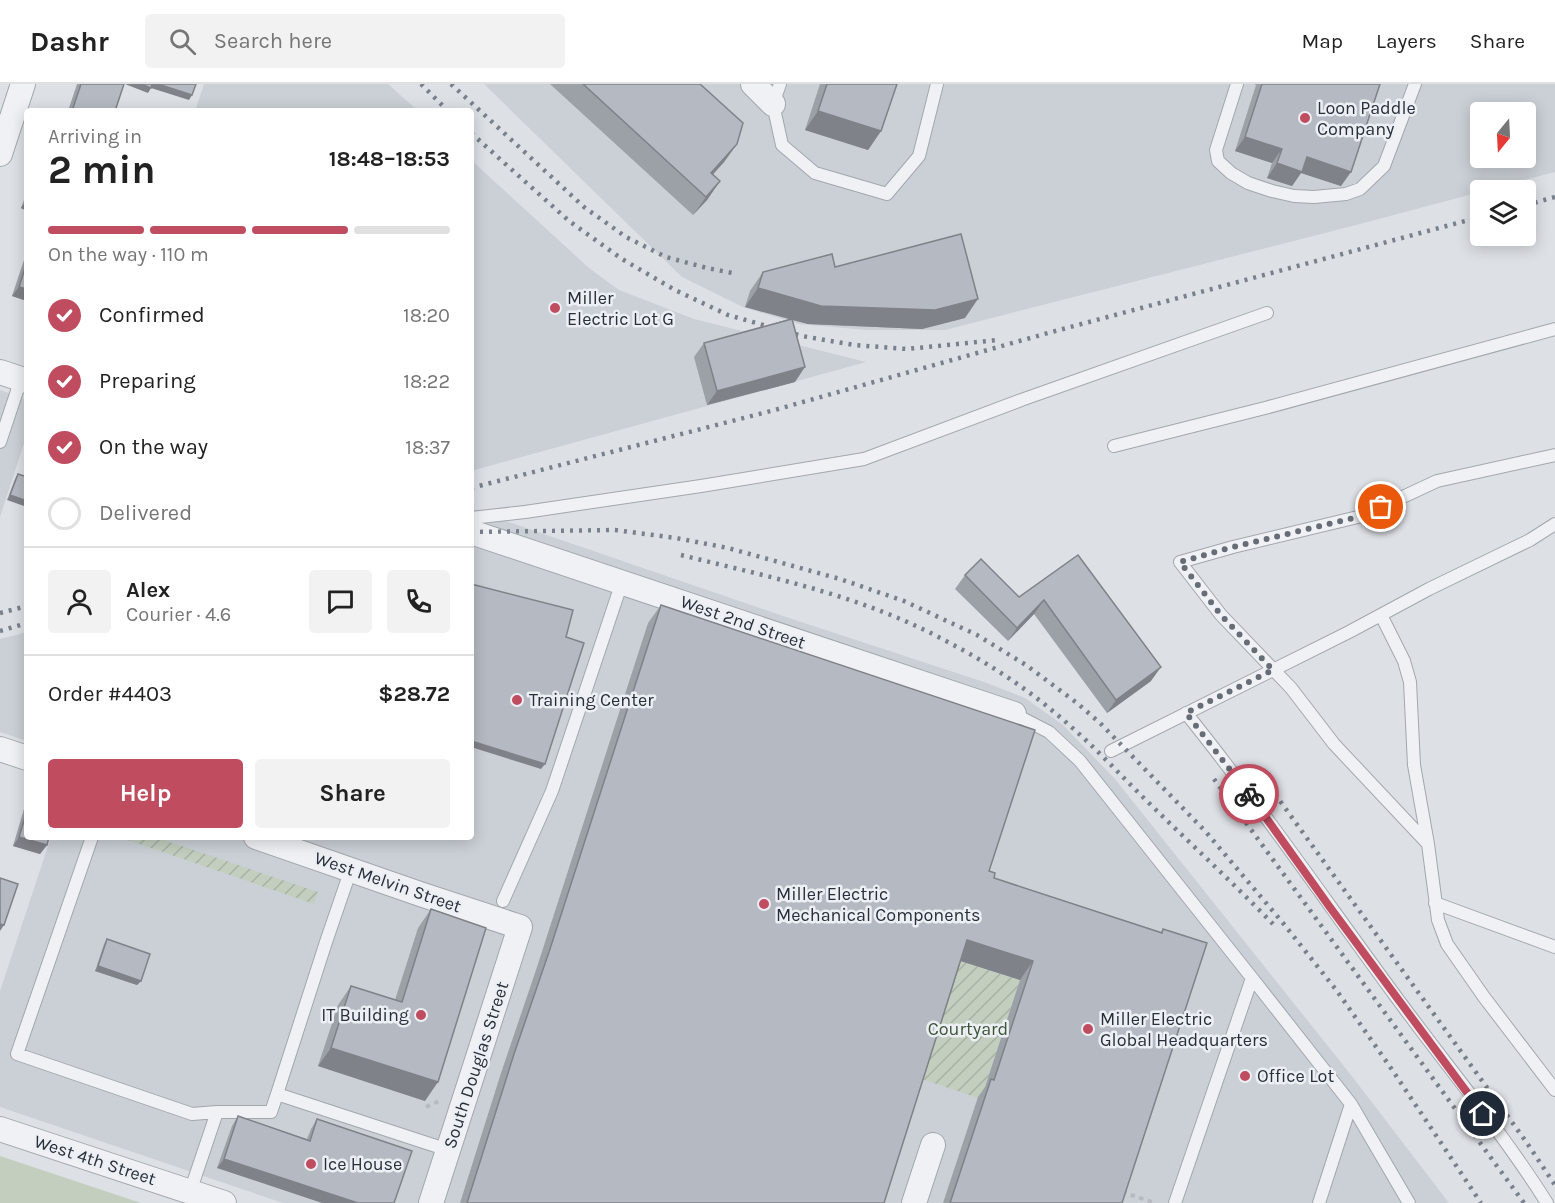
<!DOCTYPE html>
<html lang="en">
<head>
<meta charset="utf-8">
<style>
  body { margin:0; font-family:Karla,sans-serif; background:#f2f2f2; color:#222; height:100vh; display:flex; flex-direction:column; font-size:22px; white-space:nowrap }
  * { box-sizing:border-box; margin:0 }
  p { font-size:20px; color:#767676 }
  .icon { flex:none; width:33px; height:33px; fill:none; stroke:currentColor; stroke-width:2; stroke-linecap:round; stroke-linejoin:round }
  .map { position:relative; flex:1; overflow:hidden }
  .side { position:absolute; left:24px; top:24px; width:450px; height:732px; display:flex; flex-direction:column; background:#fff; border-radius:6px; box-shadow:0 3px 15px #0003 }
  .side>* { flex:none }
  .needle { width:39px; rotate:198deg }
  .tools { position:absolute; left:1470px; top:18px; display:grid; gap:12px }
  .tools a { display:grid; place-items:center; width:66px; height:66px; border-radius:6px; background:#fff; box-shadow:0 3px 15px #0003; font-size:30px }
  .pin { position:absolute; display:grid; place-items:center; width:51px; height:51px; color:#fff; margin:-26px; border:3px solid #fff; border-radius:50%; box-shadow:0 2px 6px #0007 }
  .courier { position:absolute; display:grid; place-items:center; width:60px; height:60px; margin:-30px; border:4px solid #c04c60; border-radius:50%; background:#fff; color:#222; box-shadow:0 2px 8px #0007 }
  .overview em { font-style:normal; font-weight:700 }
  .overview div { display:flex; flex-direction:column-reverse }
  .overview { display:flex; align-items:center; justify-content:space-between; height:102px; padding:0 24px }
  h1 { font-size:39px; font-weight:700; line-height:45px }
  .bar { display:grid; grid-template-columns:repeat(4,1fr); gap:9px 6px; align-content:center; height:72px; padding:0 24px }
  .bar i { height:8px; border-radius:4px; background:#e0e0e0 }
  .bar .active { background:#c04c60 }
  .bar p { grid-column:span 4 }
  .line { display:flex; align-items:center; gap:15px; padding:0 24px; border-top:2px solid #e0e0e0 }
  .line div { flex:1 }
  .round { display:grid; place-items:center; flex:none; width:63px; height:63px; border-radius:6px; background:#f2f2f2 }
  ol { padding:0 24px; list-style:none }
  li { display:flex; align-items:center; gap:18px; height:66px }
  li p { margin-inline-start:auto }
  li .icon { padding:6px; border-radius:50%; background:#c04c60; color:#fff; stroke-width:4 }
  li:last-child { color:#767676 }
  li i { width:33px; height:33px; border:3px solid #e0e0e0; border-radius:50% }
  .primary-button { display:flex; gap:12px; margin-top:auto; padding:12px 24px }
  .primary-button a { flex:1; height:69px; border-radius:6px; background:#c04c60; color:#fff; font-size:24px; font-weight:700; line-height:69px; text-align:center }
  .primary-button a+a { background:#f2f2f2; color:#222 }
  header { display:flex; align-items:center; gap:36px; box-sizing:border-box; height:84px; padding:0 30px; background:#fff; border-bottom:2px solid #e0e0e0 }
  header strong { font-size:28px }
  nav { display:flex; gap:33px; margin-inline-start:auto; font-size:21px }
  .search { width:420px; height:54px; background:#f2f2f2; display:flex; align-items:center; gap:15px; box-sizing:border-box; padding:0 21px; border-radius:6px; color:#767676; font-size:22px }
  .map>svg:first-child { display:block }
  .built { fill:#cbd0d6; fill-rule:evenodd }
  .green { fill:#c3cebf }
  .garden { fill:url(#garden-furrows) }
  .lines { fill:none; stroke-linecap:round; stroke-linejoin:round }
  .lane-casing { stroke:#a3a7ae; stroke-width:14 }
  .street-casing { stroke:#a3a7ae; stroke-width:26 }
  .path { stroke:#b7bbc0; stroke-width:4; stroke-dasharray:4.5 4.5; stroke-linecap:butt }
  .lane { stroke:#eff1f4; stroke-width:12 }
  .street { stroke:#eff1f4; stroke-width:24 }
  .rail { stroke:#78808d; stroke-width:4.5; stroke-dasharray:3 6; stroke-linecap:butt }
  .wall { fill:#9ca0a7 }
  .shaded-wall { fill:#7f8288 }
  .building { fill:#b5bac2; stroke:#7f8288; stroke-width:1.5 }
  .done { stroke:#676d76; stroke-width:6; stroke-dasharray:0 10.8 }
  .route { stroke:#c04c60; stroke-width:8 }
  .poi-dot { fill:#c04c60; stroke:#eceff3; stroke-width:2 }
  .labels { text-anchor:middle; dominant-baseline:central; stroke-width:5; stroke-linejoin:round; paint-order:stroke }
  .poi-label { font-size:18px; fill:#282f3a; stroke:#eceff3; text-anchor:start }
  .street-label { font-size:18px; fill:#282f3a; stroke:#eceff3 }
  .park-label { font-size:18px; fill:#3d5537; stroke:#eceff3 }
</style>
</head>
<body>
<header>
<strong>Dashr</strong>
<div class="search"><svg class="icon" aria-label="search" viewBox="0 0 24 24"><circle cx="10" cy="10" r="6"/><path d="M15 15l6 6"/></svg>Search here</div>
<nav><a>Map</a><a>Layers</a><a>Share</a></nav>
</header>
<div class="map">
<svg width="1555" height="1119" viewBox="0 0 1555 1119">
  <defs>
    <pattern id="garden-furrows" width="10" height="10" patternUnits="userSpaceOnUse" patternTransform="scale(1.5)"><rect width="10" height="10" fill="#c3cebf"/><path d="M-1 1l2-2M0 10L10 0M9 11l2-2" fill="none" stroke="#a8b1a5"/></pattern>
  </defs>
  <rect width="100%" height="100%" fill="#dde0e5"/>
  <path class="built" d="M204,0H388L418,27H195Z
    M484,0H1555V88L1485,106H1480V108L1360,140L945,246H867L799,240L743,223L682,193ZM1480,28H1526V74H1480Z
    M471,76L589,184L619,206L694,235L866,278L471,387Z
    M0,306L27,316V350L0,433Z
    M471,425L789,534L987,599L1025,614L1063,641L1115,695L1351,991L1449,1119H283L0,1023V907L51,753H471Z
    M27,548V657L0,648V555Z"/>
  <path class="green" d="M0,1072L141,1119H0Z"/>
  <path class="garden" d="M119,753H155L318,808L314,820Z
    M954,875L1020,896L981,1015L916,993Z"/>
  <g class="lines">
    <defs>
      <path id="lane" d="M780,0L773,20L782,61L815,89L887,110L919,72L937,0
        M1237,0L1216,66L1218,77L1231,89L1248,99L1272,107L1294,112L1314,113L1346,110L1360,105L1384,82L1415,0
        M0,358L21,295
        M1114,362L1265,324L1555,245
        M471,434L525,428L701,402L864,375L1024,315L1267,229
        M1381,531L1404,577L1410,598L1414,681L1428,760L1438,836L1447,860L1484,913L1555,1006
        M1186,629C1259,720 1325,816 1394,910C1445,980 1501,1046 1547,1119
        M1014,630L1049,648L1080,677L1252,894
        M1111,667L1349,548L1429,505L1530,456L1555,440
        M92,753L17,970L192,1030L217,1028
        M1428,760L1334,660L1291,604L1221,531L1180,478L1233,463L1362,432L1437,397L1555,371
        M351,785L326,858L277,1010L448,1066
        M503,817L552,707L622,498
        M1435,819L1555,863
        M1351,1020L1409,1119
        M190,1108L217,1028H271L277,1010
        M1175,1119L1252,894L1351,1020L1319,1119"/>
      <path id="street" d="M753,0L773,20
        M0,70L23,0
        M0,288L27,297
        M471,448L1014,630
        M0,665L27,674
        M256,753L420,810L520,843L431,1119
        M0,1045L224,1119
        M914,1119L933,1061"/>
    </defs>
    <use href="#lane" class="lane-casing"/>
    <use href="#street" class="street-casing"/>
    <path class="path" d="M426,1023L439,1017
      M1122,1108L1155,1119"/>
    <use href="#lane" class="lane"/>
    <use href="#street" class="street"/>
    <path class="rail" d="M421,0L448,27
      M451,0L584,123L626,153L666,173L707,184L737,190
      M471,49L569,137L622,175L675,206L728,231L802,252L854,261L907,265L998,256
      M1526,121L1555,113
      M471,404L771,327L1048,249L1480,133
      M471,448L615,446L676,454L728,464L840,495L904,517L977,551L1026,581L1077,619L1100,639L1206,748L1283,839L1337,907L1393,987L1481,1119
      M681,471C770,493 863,512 944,556C989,579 1031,607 1068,640C1098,666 1124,695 1153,723C1193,762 1234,800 1273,840
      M0,529L27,522
      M0,547L27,539
      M1214,695L1524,1119
      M1275,710L1527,1059L1555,1101"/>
  </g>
  <path class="wall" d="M77,0H124L115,27H68Z
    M550,0H700L737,60L724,78L713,90L720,97L707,116L693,131Z
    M820,0H897L881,47L868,66L805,46Z
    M1254,0H1380L1341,102L1301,89L1292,102L1267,94L1272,79L1235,67L1256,1Z
    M27,108V127L21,124Z
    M27,172V217L12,212L24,176Z
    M835,183L965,234L922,245L808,240L792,236L795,298L707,321L694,273L704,259L789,235L745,223L750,207L763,188Z
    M18,390L27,393L7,416L15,395Z
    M1078,471L1151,597L1107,629L1034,530L1008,557L955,505L965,491L1019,513Z
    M661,521L989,787L994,794L1161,848L1163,845L1122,1119H943L978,1013L985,1003L1020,896L961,877L884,1119H460L501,989L537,883L648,539Z
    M27,720V753L47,761L40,770L13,762L24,725Z
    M431,825L425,1017L318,982L338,921L351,902L395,916L418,844Z
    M107,855L141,897L137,901L95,887L104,860Z
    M238,1032L307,1055L311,1045L317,1035L394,1119L217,1084L232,1042Z"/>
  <path class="shaded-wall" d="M125,0H158L192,11L189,16L151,4L148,9Z
    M818,27L881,47L868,66L805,46Z
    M1245,53L1282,65L1272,79L1235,67Z
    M737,60L724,78L698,107L711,89Z
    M1307,73L1351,88L1341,102L1301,89L1292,102L1267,94L1277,79Z
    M720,97L707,116L693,131L706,113Z
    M27,116V127L21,124Z
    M19,203L27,205V217L12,212Z
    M758,204L978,215L965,234L922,245L808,240L745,223Z
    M805,283L795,298L707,321L717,307Z
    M10,411L27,417V423L7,416Z
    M1044,516L1034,530L1008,557L1017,544Z
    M1161,583L1151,597L1107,629L1116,616Z
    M471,657L545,680L541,685L471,663Z
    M19,753L47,761L40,770L13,762Z
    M0,840L4,841L0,847Z
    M967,856L1033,877L1020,896L954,875Z
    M98,882L141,897L137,901L95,887Z
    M331,964L438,998L425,1017L318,982Z
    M224,1075L358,1119H322L217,1084Z"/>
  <path class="building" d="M81,0H124L115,27H72Z
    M141,0H152L151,4Z
    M158,0H196L192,11Z
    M583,0H700L743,39L737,60L711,89L720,97L706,113Z
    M827,0H897L881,47L818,27Z
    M1262,0H1380L1351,88L1307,73L1302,88L1277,79L1282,65L1245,53Z
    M961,150L978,215L935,226L821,222L758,204L763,188L832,170L835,183Z
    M27,178V205L19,203Z
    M792,235L805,283L717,307L704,259Z
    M18,390L27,393V417L10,411Z
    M1078,471L1161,583L1116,616L1044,516L1017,544L965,491L981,475L1019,513Z
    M471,500L573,526L566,553L584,559L545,680L471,657Z
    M661,521L1035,646L989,787L995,789L994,794L1162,849L1163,845L1207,859L1122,1119H950L991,995L994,996L1033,877L967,856L884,1119H467L514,970L550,865Z
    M27,727V753H49L47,761L19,753Z
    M0,794L18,800L4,841L0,840Z
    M431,825L486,844L438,998L331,964L351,902L402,918Z
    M107,855L150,870L141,897L98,882Z
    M238,1032L310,1057L317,1035L412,1067L394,1119H358L224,1075Z"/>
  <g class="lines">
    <path class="done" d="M1249,710L1186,629L1273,586L1221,531L1180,478L1233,463L1362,432L1381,423"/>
    <path class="route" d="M1249,710L1329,822L1483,1030"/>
  </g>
  <g class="poi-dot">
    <circle cx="1305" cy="34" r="6"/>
    <circle cx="555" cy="224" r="6"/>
    <circle cx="517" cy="616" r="6"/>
    <circle cx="764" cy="820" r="6"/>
    <circle cx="421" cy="931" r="6"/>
    <circle cx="1088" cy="945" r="6"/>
    <circle cx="1245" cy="992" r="6"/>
    <circle cx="311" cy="1080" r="6"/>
  </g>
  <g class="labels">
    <g class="poi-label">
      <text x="1317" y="24">Loon Paddle<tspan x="1317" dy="21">Company</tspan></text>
      <text x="567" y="214">Miller<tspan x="567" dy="21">Electric Lot G</tspan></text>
      <text x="529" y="616">Training Center</text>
      <text x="776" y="810">Miller Electric<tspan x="776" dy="21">Mechanical Components</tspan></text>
      <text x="409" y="931" text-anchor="end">IT Building</text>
      <text x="1100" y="935">Miller Electric<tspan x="1100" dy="21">Global Headquarters</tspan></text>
      <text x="1257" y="992">Office Lot</text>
      <text x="323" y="1080">Ice House</text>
    </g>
    <g class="street-label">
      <text transform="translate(743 538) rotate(19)">West 2nd Street</text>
      <text transform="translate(388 798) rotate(19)">West Melvin Street</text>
      <text transform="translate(476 981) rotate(-72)">South Douglas Street</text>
      <text transform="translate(95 1076) rotate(18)">West 4th Street</text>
    </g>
    <g class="park-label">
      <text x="968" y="945">Courtyard</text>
    </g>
  </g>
</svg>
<div class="tools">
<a><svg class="needle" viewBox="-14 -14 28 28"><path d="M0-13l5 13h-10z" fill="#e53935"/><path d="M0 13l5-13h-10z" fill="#767676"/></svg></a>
<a><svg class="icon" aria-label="layers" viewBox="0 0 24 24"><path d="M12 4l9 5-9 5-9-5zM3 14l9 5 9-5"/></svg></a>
</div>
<div class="pin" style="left:1381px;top:423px;background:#ea580c"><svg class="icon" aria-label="bag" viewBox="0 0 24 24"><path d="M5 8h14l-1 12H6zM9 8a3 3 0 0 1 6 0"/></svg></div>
<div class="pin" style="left:1483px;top:1030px;background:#1f2937"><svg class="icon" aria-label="home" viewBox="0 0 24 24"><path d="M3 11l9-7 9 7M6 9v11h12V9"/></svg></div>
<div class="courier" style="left:1249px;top:710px"><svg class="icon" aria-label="bike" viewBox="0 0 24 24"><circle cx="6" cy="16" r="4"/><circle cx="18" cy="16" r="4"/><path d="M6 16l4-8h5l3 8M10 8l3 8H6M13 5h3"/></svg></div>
<section class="side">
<div class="overview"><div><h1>2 min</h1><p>Arriving in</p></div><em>18:48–18:53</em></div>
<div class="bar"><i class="active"></i><i class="active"></i><i class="active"></i><i></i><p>On the way · 110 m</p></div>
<ol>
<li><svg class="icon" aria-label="check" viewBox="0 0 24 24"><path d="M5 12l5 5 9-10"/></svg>Confirmed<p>18:20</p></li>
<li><svg class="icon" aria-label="check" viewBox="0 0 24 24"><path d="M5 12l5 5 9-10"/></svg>Preparing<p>18:22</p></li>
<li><svg class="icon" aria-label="check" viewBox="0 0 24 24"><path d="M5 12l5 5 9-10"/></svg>On the way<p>18:37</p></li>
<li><i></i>Delivered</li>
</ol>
<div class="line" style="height:108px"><a class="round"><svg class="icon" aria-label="person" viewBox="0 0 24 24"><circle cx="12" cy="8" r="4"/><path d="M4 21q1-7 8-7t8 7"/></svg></a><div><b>Alex</b><p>Courier · 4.6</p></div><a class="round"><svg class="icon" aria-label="chat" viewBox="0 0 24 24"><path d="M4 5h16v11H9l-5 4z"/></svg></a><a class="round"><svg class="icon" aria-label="phone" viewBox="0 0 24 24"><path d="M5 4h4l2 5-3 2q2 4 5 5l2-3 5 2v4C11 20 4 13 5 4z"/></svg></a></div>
<div class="line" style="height:78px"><div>Order #4403</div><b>$28.72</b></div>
<div class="primary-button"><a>Help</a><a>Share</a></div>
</section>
</div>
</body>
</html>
